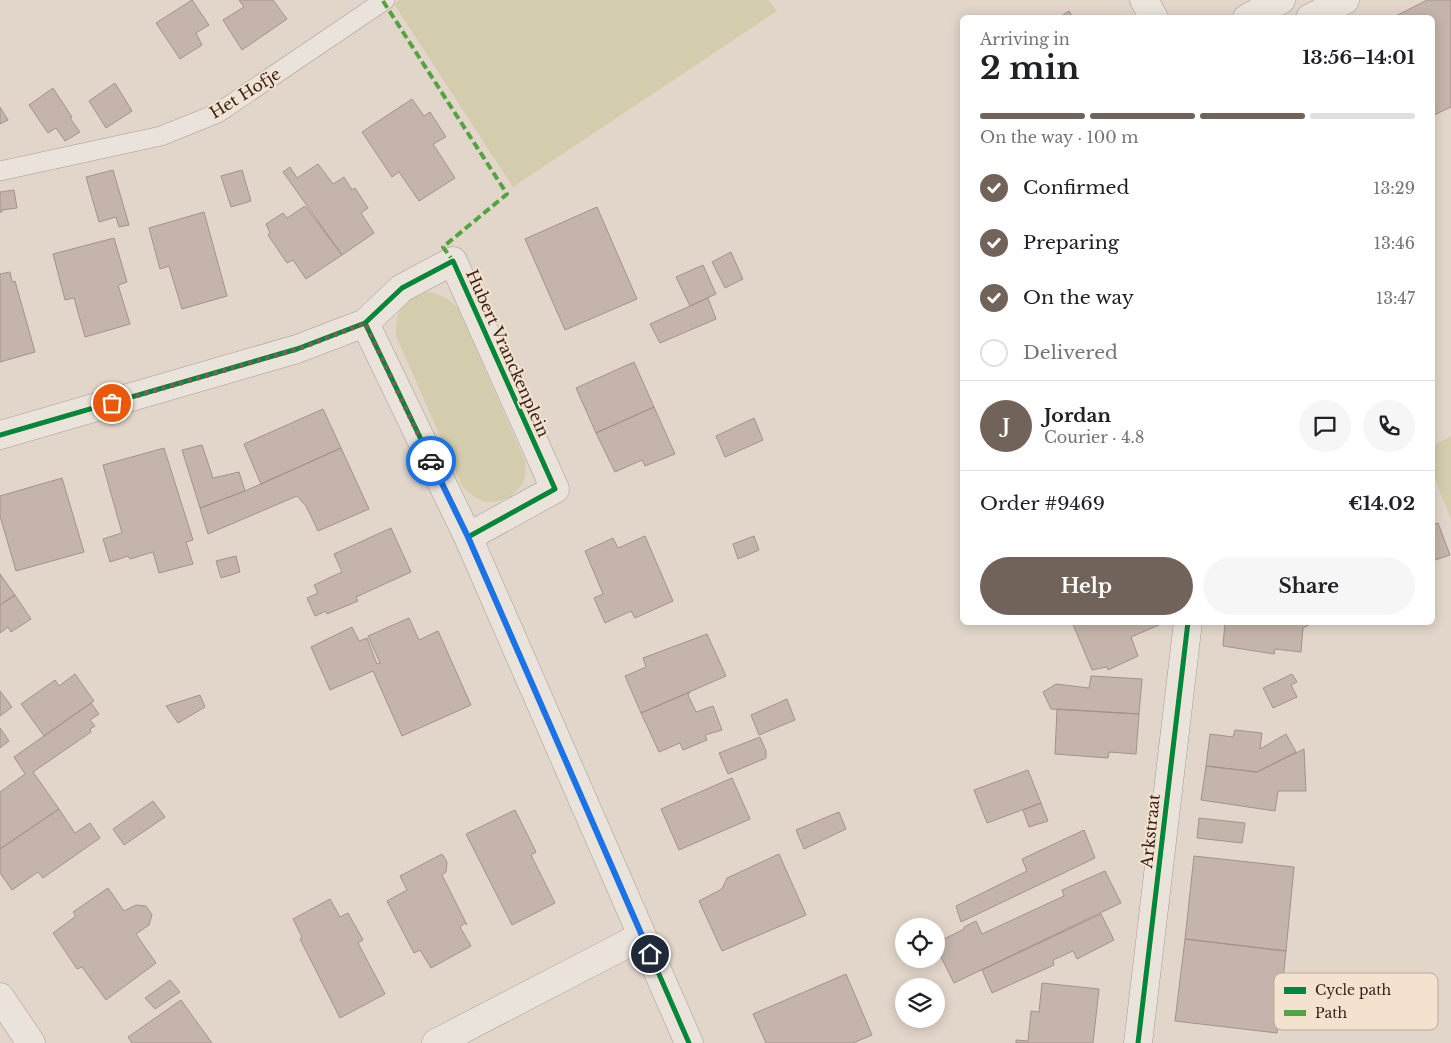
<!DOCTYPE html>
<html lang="en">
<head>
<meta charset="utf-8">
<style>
  body { margin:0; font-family:"Libre Baskerville",serif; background:#f6f6f6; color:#202124; height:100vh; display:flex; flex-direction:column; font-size:19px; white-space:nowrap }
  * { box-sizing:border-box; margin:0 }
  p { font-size:16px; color:#757577 }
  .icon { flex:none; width:28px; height:28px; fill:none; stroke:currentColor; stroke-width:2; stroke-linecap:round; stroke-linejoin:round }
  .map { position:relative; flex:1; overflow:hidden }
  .details { position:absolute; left:960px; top:15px; width:475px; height:610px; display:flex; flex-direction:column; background:#fff; border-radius:8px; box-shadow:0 2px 12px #0003 }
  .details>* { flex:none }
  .controls { position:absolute; left:895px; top:918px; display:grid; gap:10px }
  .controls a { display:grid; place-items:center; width:50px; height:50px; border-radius:50%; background:#fff; box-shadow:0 2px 12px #0003; font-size:25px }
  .pin { position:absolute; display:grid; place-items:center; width:42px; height:42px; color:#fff; margin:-21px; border:2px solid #fff; border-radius:50%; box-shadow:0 1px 5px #0007 }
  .courier { position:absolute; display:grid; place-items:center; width:50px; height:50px; margin:-25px; border:4px solid #1a73e8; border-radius:50%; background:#fff; color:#222; box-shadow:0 1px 6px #0007 }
  .summary em { font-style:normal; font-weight:700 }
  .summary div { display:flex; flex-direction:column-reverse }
  .summary { display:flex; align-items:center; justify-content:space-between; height:85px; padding:0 20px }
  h1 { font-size:32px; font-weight:700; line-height:38px }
  .bar { display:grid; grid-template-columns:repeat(4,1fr); gap:8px 5px; align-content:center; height:60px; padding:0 20px }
  .bar i { height:6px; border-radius:4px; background:#e0e0e0 }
  .bar .active { background:#71625a }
  .bar p { grid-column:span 4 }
  .line { display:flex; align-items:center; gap:12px; padding:0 20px; border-top:1px solid #e0e0e0 }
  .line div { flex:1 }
  .round { display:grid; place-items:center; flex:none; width:52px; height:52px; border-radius:26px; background:#f6f6f6 }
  ol { padding:0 20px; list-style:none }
  li { display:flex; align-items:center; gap:15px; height:55px }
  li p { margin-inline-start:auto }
  li .icon { padding:5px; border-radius:50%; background:#71625a; color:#fff; stroke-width:4 }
  li:last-child { color:#757577 }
  li i { width:28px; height:28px; border:2px solid #e0e0e0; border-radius:50% }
  .action { display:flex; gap:10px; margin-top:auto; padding:10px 20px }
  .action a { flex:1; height:58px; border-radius:30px; background:#71625a; color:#fff; font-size:20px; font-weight:700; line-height:58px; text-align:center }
  .action a+a { background:#f6f6f6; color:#202124 }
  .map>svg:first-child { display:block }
  .green { fill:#d4cdad }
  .building { fill:#c5b4ab; stroke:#a2928a }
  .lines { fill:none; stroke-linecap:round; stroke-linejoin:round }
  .service-casing { stroke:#a79c94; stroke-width:20 }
  .minor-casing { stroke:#a79c94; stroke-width:29 }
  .service { stroke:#eae3dc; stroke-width:19 }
  .minor { stroke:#eae3dc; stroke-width:28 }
  .quiet { stroke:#53a341; stroke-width:4; stroke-dasharray:8 4; stroke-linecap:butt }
  .cycleway-casing { stroke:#f4e2cf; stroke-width:8 }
  .cycleway { stroke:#00873e; stroke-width:5 }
  .done { stroke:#71625a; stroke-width:5; stroke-dasharray:0 9 }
  .route { stroke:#1a73e8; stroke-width:6 }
  .labels { text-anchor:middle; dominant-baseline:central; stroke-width:4; stroke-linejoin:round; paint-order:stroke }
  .street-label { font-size:16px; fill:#34241d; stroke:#f4e2cf }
  .key { fill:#f4e2cf; stroke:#baa99a; stroke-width:1 }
  .key-label { font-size:14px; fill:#34241d }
</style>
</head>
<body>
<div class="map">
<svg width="1451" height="1043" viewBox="0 0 1451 1043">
  <rect width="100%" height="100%" fill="#e2d6ca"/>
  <path class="green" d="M399,0H768L777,11L513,187L394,4Z
    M429,292C442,295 449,299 458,308L525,461C525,466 526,472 525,477C519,495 499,507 481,500C473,497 467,491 462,486L396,336C395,312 403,297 429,292Z
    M1451,436V519L1433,474V446Z"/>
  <path class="building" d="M192,0L209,25L196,33L202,45L180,59L156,23Z
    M239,0H273L287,19L242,50L223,20L244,7Z
    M1427,0H1451V107L1432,116V18H1392Z
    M1069,11L1073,18H1058Z
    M115,83L132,111L106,128L89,101Z
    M53,88L72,117L70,118L80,132L65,141L56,128L48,133L29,105Z
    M412,99L424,116L430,112L446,137L433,144L455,178L419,201L399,172L392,177L362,132Z
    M0,107L8,120L0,124Z
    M318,164L333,184L344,177L352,190L355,188L368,208L361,213L374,233L342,255L283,172L290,167L297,178Z
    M113,170L129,225L119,227L116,217L99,222L86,177Z
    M242,170L251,201L231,207L221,176Z
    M14,190L17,208L2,210V212H0V192Z
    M305,206L342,255L306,279L293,260L287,263L268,235L270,233L266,224L283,213L287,218Z
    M597,207L637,299L565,330L525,239Z
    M204,212L227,296L182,309L169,266L160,269L149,228Z
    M114,238L127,282L118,285L130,324L85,337L74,298L65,300L53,254Z
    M731,252L743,279L725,288L712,262Z
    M703,265L716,294L690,306L676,277Z
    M10,272L12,282L15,281L35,352L0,362V274Z
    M708,298L716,319L660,343L650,324Z
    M634,362L654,407L596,433L576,388Z
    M654,407L675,454L645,466L642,460L615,472L596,433Z
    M323,409L341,448L261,484L244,444Z
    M754,418L763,440L725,457L716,436Z
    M202,445L213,478L239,472L245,491L200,508L182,450Z
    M164,448L193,540L186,542L193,564L159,573L153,552L130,559L128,556L110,562L103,539L122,533L103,465Z
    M341,448L369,509L318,531L306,506L297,496L208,534L200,508L245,491Z
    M62,478L84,552L16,571L0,516V496Z
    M1438,523L1450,555L1432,561V525Z
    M391,528L411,572L356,597L358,601L327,614L326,611L315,616L307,598L318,593L314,585L342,572L334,554Z
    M645,536L673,601L635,618L631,611L605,623L594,598L603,594L585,551L613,538L618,548Z
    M754,536L759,550L738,559L733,544Z
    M236,556L240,572L221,578L216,561Z
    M0,574L15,595L0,605Z
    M15,595L31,619L11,632L8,627L0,633V605Z
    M409,618L419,640L438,631L471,705L402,736L373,671L330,690L311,647L352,627L359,641L367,638L377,664L380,663L368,636Z
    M1072,622H1166L1131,637L1138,656L1108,670L1107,667L1092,670Z
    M1225,622H1314L1303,628L1301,652L1275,649L1274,654L1223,646Z
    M707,634L726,676L641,713L625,676L646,667L643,658Z
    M75,674L94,701L44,736L21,704L55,680L59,686Z
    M1292,674L1297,682L1291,685L1297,697L1273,708L1263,688Z
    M1091,676L1142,679L1139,714L1051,709L1043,692L1056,684L1089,688Z
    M0,691L12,707L0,716Z
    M690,692L688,695L696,712L713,706L722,730L705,735L707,740L683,750L680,743L659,752L641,713Z
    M200,695L205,707L178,723L166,706Z
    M787,699L795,720L759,735L751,715Z
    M91,703L99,714L90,720L95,726L90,729L91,732L33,772L59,809L0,849V792L25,774L14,757Z
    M1057,709L1139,714L1136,754L1109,752L1108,758L1055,754Z
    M0,728L9,741L0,748Z
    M1235,730L1262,733L1260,749L1286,734L1296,752L1257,772L1206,766L1210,734L1233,737Z
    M760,737L766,751V758L728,774L719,753Z
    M1304,749L1306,791H1278L1275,811L1201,800L1206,766L1257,772Z
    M1028,770L1041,803L987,823L974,790Z
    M732,778L750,819L679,850L661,809Z
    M153,801L165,817L124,845L113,829Z
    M1041,803L1048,821L1029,827L1023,810Z
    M59,809L75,833L90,823L100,838L43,878L38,872L12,890L0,873V849Z
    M515,810L536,852L531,855L555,903L512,925L466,834Z
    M839,812L846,829L804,849L796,830Z
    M1199,818L1245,823L1242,843L1197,838Z
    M1084,830L1095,858L961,922L956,906L1027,871L1022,859Z
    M442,854L447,862L446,872L442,875L467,925L465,923L460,927L471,946L431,968L420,950L414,953L387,901L407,890L400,876Z
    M779,854L806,915L722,951L699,901L722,889L727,878Z
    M1194,856L1294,867L1286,951L1185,939Z
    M1105,871L1121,903L954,983L936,947V943L964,929V927L976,921L982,934L1064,896L1062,890Z
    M108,888L124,911L136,905L146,906L152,915L149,925L136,934L156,963L106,1000L82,967L77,969L53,933L76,916L73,912Z
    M330,899L340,917L348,913L363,940L358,943L385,994L340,1018L300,939L302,937L293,919Z
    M1101,914L1114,940L1077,959L1073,951L1053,960L1054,965L992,993L982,970Z
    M1185,939L1286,951L1277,1033L1175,1021Z
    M846,974L872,1035L853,1043H766L753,1014Z
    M170,980L180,992L155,1009L145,998Z
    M1042,983L1099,989L1093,1043H1016V1040L1028,1041L1031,1011L1039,1012Z
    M181,1000L212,1043H132L128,1037Z"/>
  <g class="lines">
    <defs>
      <path id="service" d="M0,171L161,136L218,113L385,0"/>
      <path id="minor" d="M1144,0L1154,18
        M1247,18L1281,0
        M1310,18L1345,0
        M0,435L297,349L365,323
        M468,537L555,489L453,261L402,288L365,323L468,537L689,1043
        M0,997L31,1043
        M436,1043L642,936
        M1138,1043L1188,622"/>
    </defs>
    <use href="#service" class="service-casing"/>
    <use href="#minor" class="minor-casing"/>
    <use href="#service" class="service"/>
    <use href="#minor" class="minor"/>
    <path class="quiet" d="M383,1L507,194L443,247L453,261"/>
    <defs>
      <path id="cycleway" d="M0,435L297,349L365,323
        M468,537L555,489L453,261L402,288L365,323L468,537L689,1043
        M1138,1043L1188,622"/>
    </defs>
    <use href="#cycleway" class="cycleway-casing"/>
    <use href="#cycleway" class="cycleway"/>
  </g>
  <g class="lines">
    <path class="done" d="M112,403L298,349L365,323L431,461"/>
    <path class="route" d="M431,461L468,537L650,954"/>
  </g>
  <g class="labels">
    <g class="street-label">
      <text transform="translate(245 93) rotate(-32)">Het Hofje</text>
      <text transform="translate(508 353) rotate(66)">Hubert Vranckenplein</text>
      <text transform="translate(1150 831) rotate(-84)">Arkstraat</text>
    </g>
  </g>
  <rect x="1274" y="973" width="164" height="57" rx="8" class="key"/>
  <rect x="1284" y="987" width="22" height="7" fill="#00873e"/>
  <rect x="1284" y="1010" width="22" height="6" fill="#53a341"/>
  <g class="key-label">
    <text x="1315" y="995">Cycle path</text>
    <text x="1315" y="1018">Path</text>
  </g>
</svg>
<div class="controls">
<a><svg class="icon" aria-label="locate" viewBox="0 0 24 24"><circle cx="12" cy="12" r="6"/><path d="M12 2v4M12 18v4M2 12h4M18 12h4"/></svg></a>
<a><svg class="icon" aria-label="layers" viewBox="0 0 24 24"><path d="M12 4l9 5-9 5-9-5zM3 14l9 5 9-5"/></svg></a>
</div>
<div class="pin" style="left:112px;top:403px;background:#ea580c"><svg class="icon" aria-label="bag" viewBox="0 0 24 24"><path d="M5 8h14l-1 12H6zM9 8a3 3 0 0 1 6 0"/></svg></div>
<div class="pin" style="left:650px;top:954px;background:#1f2937"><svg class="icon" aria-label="home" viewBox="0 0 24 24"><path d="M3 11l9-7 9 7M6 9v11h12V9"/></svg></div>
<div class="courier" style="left:431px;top:461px"><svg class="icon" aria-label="car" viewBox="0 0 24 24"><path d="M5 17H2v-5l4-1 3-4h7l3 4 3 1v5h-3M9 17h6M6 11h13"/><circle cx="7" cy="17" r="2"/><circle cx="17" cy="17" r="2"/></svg></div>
<section class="details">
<div class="summary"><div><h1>2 min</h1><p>Arriving in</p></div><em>13:56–14:01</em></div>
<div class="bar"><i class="active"></i><i class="active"></i><i class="active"></i><i></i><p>On the way · 100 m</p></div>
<ol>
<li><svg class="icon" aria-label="check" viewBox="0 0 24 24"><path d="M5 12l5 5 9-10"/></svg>Confirmed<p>13:29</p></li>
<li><svg class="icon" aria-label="check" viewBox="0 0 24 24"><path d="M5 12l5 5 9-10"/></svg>Preparing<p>13:46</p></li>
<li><svg class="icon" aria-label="check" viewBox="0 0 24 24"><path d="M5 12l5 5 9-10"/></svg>On the way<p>13:47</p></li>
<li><i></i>Delivered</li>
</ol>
<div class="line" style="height:90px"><b class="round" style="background:#71625a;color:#fff">J</b><div><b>Jordan</b><p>Courier · 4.8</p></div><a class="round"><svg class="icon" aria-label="chat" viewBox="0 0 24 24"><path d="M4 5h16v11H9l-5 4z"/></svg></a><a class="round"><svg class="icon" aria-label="phone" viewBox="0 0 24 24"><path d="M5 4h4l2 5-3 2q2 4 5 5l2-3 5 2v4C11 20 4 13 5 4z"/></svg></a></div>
<div class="line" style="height:65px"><div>Order #9469</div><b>€14.02</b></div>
<div class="action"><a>Help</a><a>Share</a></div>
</section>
</div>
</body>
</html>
